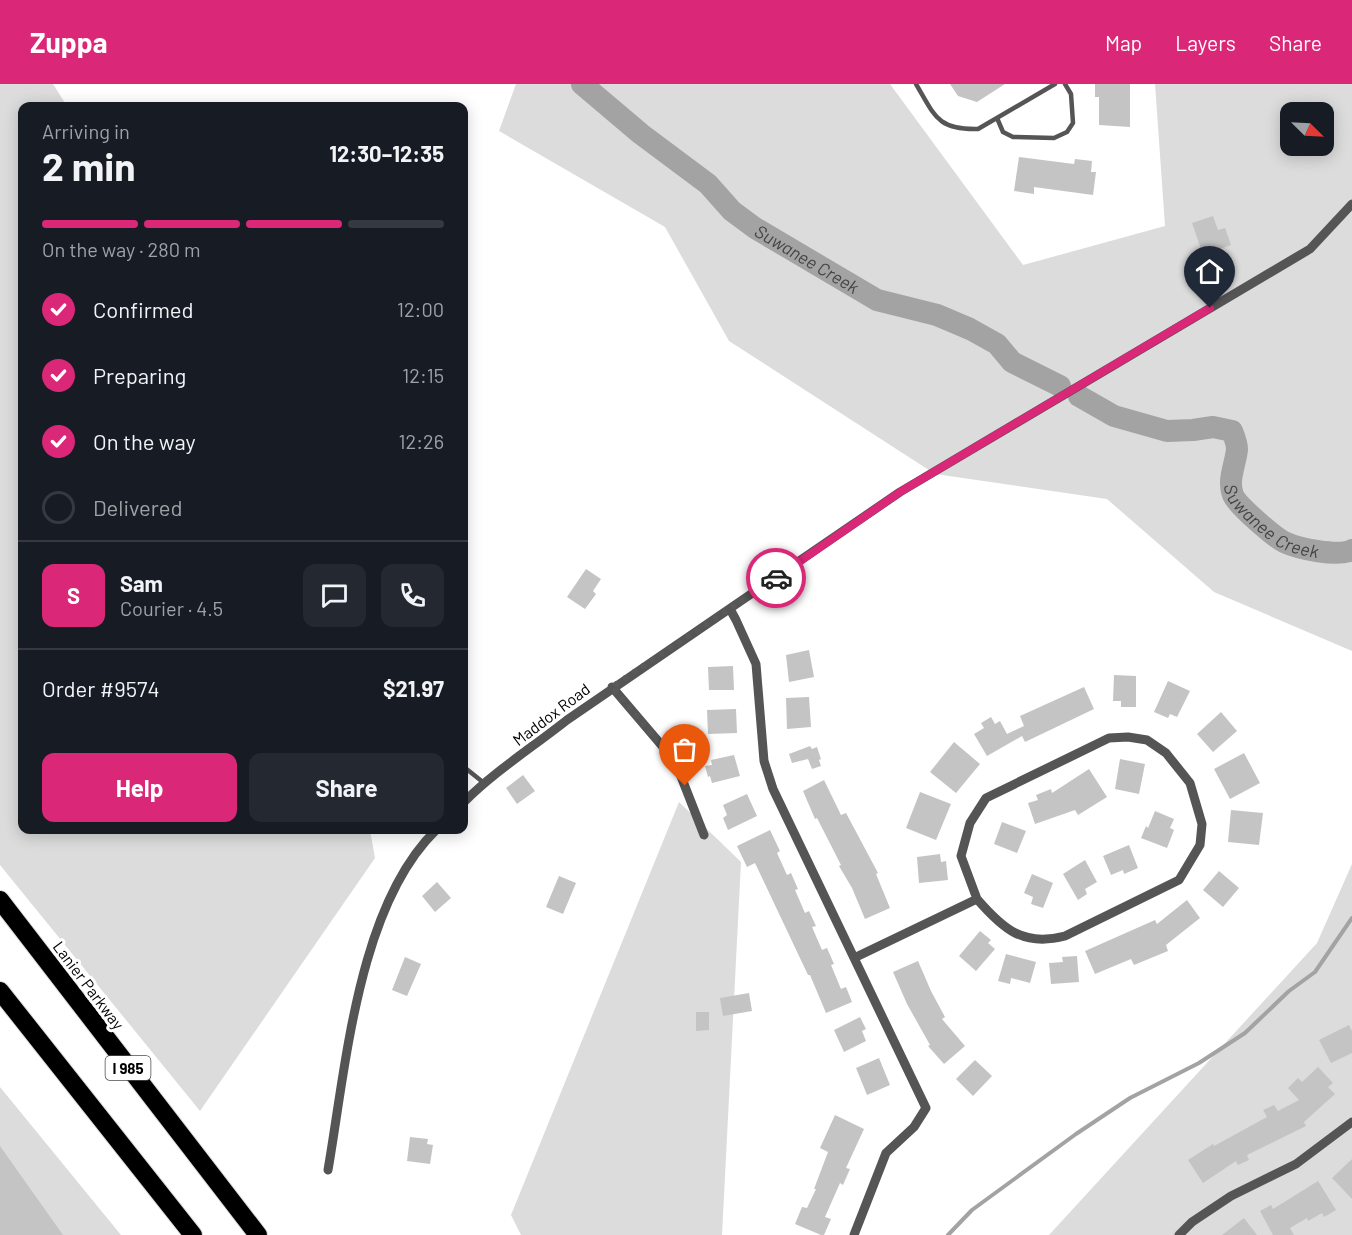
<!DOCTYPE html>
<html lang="en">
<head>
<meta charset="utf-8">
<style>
  body { margin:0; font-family:Barlow,sans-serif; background:#242831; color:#f1f3f6; height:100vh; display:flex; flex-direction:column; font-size:22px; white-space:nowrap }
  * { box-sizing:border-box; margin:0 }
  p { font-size:20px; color:#9ea1a6 }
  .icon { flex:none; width:33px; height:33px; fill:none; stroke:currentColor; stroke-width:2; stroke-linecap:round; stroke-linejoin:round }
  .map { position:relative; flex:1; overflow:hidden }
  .details { position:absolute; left:18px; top:18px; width:450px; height:732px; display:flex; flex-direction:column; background:#171b24; border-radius:12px; box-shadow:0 3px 15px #0003 }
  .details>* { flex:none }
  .needle { width:39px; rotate:114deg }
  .fabs { position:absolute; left:1280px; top:18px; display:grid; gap:12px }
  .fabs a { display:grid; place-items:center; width:54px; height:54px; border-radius:12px; background:#171b24; box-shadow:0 3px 15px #0003; font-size:30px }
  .pin { position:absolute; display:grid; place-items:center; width:51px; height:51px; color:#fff; margin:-62px -26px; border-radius:50% 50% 50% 0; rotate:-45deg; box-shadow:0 0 6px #0007 }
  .pin .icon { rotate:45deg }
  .courier { position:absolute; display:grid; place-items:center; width:60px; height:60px; margin:-30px; border:4px solid #db2777; border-radius:50%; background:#fff; color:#222; box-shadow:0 2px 8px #0007 }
  .head em { font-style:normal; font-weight:700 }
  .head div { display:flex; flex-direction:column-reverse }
  .head { display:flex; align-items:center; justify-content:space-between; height:102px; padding:0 24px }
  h1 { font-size:39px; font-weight:700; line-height:45px }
  .bar { display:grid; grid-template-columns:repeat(4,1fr); gap:9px 6px; align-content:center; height:72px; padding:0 24px }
  .bar i { height:8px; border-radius:4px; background:#363941 }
  .bar .on { background:#db2777 }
  .bar p { grid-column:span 4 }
  .line { display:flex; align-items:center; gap:15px; padding:0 24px; border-top:2px solid #363941 }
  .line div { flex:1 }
  .round { display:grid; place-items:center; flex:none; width:63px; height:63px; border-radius:12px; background:#242831 }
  ol { padding:0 24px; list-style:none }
  li { display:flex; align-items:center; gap:18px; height:66px }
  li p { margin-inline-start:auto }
  li .icon { padding:6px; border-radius:50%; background:#db2777; color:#fff; stroke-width:4 }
  li:last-child { color:#9ea1a6 }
  li i { width:33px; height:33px; border:3px solid #363941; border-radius:50% }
  .button { display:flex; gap:12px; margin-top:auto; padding:12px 24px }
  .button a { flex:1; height:69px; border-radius:12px; background:#db2777; color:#fff; font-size:24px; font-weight:700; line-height:69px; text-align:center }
  .button a+a { background:#242831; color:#f1f3f6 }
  header { display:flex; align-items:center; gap:36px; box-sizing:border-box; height:84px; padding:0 30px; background:#db2777; color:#fff }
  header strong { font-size:28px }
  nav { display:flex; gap:33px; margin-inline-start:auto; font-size:21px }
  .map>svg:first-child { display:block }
  .green { fill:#dcdcdc; fill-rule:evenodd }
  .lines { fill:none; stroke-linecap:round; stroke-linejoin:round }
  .stream { stroke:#a3a3a3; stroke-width:4 }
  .river { stroke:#a3a3a3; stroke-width:22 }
  .building { fill:#c4c4c4 }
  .motorway-casing { stroke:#dbdbdb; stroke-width:20 }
  .service { stroke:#555; stroke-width:4.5 }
  .minor { stroke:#555; stroke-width:9 }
  .motorway { stroke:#000; stroke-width:18 }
  .done { stroke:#595959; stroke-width:6; stroke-dasharray:0 10.8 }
  .route { stroke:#db2777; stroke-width:8 }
  .labels { text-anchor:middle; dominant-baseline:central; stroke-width:6; stroke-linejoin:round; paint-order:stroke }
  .shield { fill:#fff; stroke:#4c4c4c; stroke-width:1.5 }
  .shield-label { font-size:15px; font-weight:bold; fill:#000 }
  .street-label { font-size:16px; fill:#000; stroke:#fff }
  .water-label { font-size:18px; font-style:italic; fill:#444; stroke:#fff }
</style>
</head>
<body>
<header>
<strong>Zuppa</strong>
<nav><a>Map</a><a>Layers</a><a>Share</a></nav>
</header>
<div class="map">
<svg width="1352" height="1151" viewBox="0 0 1352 1151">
  <rect width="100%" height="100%" fill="#fff"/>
  <path class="green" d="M0,0H53L67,22H22V746H370L375,774L200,1027L0,781Z
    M516,0H890L1023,181L1165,142L1155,0H1352V567L1214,508L1107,415L935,390L729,257L665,143L499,47ZM1290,28H1323V62H1290Z
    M679,718L741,778L722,1151H521L511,1131Z
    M1352,780V1151H1049L1317,859Z
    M0,1003L121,1151H0Z"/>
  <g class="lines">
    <path class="stream" d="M948,1151L972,1126L1076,1050L1130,1014L1199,979L1245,949L1289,907L1315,888L1352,834"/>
    <g class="river">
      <path id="s1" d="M582,0L641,50L708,100L732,127L755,144L877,216L937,231L970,245L997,260L1012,278L1060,302"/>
      <path id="s2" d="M1079,312L1114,332L1167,347L1193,346L1213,343L1232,347C1234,352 1237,359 1237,365C1236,379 1227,396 1233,411C1237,421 1274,453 1284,458C1299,465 1338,473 1352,466"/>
    </g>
  </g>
  <path class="building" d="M950,0H1005L977,18L958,12Z
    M1095,0H1130V43L1099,41V13H1095Z
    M1019,73L1074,80L1075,75L1092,77L1091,88H1096L1093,111L1034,103V110L1014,107Z
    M1213,132L1218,146L1225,144L1231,161L1203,171L1192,139Z
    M586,485L601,495L593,507L596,510L585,525L567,513Z
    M809,566L814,593L789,598L786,571Z
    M733,582L734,606H709L708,583Z
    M1114,591L1136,592V623H1121V617H1113Z
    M1168,597L1190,607L1177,633L1170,630L1168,634L1154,628Z
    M1084,603L1094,625L1025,658L1022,652L987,672L974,650L984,644L981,639L991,633L995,640L1000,637L1007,650L1024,642L1020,632Z
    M809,613L811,643L787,645L786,614Z
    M736,625L737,649L708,650L707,626Z
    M1221,628L1237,647L1213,668L1197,650Z
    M954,658L980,680L956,709L930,688Z
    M810,662L812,665L817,663L821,675L819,676L821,682L812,685L808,675L792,679L789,670Z
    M1244,669L1260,699L1230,715L1214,685Z
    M734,671L740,692L712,699L710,692L708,693L705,682L712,681L711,676Z
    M1120,675L1145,680L1139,710L1115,705Z
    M1089,685L1107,713L1078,731L1075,726L1035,740L1028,719L1038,716L1036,711L1051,705L1052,709Z
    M523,691L535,707L517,720L506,704Z
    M824,696L841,731L846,729L878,789L876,790L890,824L865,835L852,804L839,782L841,781L817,734L815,735L803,707Z
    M920,708L951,720L936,756L906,744Z
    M747,710L757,732L728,746L723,734L727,731L723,721Z
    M1231,726L1263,729L1259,761L1228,758Z
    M1155,727L1174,735L1170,744L1174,746L1167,764L1141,754L1146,742L1148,744Z
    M1002,738L1026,747L1017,769L994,760Z
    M770,746L780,767L777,769L787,791L791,789L798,805L795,806L805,829L809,827L816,842L812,843L822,866L827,864L834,880L831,881L841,905L846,903L852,918L826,929L810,891H808L755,779L747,783L737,762Z
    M1129,761L1138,784L1124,790L1123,786L1111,791L1103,772Z
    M940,770L941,778L946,777L948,796L919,799L917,773Z
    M1085,776L1097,798L1085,805L1087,810L1078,816L1063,790Z
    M1219,787L1239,804L1223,823L1203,806Z
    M1032,790L1053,799L1043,824L1031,820L1033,813L1024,809Z
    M559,792L576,799L563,830L546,823Z
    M437,798L451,814L435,828L422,812Z
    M1187,816L1200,834L1166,861L1168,867L1134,881L1131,875L1095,890L1085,867L1155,836L1157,840Z
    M980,847L991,856L988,859L995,865L976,887L959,872Z
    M1006,870L1036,878L1030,899L1011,894L1010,900L998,897Z
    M1077,872L1079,898L1051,900L1049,879L1063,878L1062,873Z
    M405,873L421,880L407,912L392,906Z
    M918,877L931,907L945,933L942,935L965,962L944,980L928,962L930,961L907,920L893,888Z
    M749,909L752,927L723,932L720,914Z
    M696,928H709V946L696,947Z
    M860,933L866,945L862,947L866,957L844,968L834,946Z
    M1349,941L1352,947V969L1331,979L1319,956Z
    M879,974L890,1001L867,1011L856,984Z
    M975,976L992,992L973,1012L956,995Z
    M1318,983L1333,999L1328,1003L1335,1010L1304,1038L1306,1042L1247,1071L1249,1076L1238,1081L1236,1077L1203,1099L1188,1076L1213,1060L1214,1062L1267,1033L1263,1026L1274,1021L1278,1027L1299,1016L1288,1004L1298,994L1302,998Z
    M835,1031L864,1045L846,1084L850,1085L843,1101L840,1099L825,1133L831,1135L824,1151H821L795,1140L802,1123L807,1124L816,1105H814L828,1068L820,1064Z
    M410,1053L428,1055L427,1060L433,1061L430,1080L407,1077Z
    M0,1062L63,1151H0Z
    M1352,1075V1115L1332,1094Z
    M1318,1097L1336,1126L1324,1133L1322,1129L1308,1137L1307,1134L1290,1144L1294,1151H1273L1260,1127L1271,1121L1273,1125Z
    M1244,1134L1257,1151H1222Z"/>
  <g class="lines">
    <defs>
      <path id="motorway" d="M0,816L258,1151
        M0,907L193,1151"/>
    </defs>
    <use href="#motorway" class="motorway-casing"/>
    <path class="service" d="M916,0C935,32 937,46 978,45L1055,0
      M997,34L1003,48L1013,53L1054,54L1067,48L1073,39L1071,10L1065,0
      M464,683L484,699"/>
    <path class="minor" d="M730,525L736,536L756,580L764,677L773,705L926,1024L914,1043L886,1069L854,1151
      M612,603L675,677L704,751
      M464,718C495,687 533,663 567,636L900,408L1310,165L1352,120
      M854,874L977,815C1003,845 1023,863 1065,852L1179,796L1200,761L1202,740L1190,699L1166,669L1147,656L1128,653L1109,654L986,714L970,739L961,772L977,815
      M328,1086C346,982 358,822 436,746
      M1179,1151L1192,1138L1231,1112L1296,1080L1352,1038"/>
    <use href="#motorway" class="motorway"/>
  </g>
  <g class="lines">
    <path class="done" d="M685,702L675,677L612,603L776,494"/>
    <path class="route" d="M776,494L900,408L1210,224"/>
  </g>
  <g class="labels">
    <rect class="shield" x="105.5" y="972" width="45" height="24" rx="4.5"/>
    <g class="shield-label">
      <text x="128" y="984">I 985</text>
    </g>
    <g class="street-label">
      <text transform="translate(551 630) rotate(-37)">Maddox Road</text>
      <text transform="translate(89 901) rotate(53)">Lanier Parkway</text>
    </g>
    <g class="water-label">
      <text stroke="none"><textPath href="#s1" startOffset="286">Suwanee Creek</textPath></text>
      <text stroke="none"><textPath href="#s2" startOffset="274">Suwanee Creek</textPath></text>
    </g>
  </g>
</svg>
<div class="fabs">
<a><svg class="needle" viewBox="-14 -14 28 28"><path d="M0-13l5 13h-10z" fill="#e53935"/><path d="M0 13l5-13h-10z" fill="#9ea1a6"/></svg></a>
</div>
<div class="pin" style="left:685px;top:702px;background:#ea580c"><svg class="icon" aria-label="bag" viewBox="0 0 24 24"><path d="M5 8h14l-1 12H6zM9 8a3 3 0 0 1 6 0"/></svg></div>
<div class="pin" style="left:1210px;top:224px;background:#1f2937"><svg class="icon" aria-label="home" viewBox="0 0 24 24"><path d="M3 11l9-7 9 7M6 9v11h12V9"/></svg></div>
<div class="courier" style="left:776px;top:494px"><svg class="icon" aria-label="car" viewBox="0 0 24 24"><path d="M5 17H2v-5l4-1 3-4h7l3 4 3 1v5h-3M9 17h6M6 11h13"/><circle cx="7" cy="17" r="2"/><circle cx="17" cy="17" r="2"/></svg></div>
<section class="details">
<div class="head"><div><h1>2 min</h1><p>Arriving in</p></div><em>12:30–12:35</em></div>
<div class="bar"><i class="on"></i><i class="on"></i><i class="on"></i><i></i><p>On the way · 280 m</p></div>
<ol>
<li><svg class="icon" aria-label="check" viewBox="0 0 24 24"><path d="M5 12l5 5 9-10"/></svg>Confirmed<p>12:00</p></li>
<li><svg class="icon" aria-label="check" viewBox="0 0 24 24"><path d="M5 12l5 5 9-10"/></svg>Preparing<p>12:15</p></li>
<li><svg class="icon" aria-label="check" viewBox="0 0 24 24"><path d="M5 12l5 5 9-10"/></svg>On the way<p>12:26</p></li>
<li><i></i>Delivered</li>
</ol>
<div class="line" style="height:108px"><b class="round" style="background:#db2777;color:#fff">S</b><div><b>Sam</b><p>Courier · 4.5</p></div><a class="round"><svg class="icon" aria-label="chat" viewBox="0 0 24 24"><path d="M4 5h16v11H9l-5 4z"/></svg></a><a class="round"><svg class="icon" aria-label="phone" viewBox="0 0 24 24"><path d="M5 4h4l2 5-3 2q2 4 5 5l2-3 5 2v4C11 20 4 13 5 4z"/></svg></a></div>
<div class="line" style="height:78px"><div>Order #9574</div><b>$21.97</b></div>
<div class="button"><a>Help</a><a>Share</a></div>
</section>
</div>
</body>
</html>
